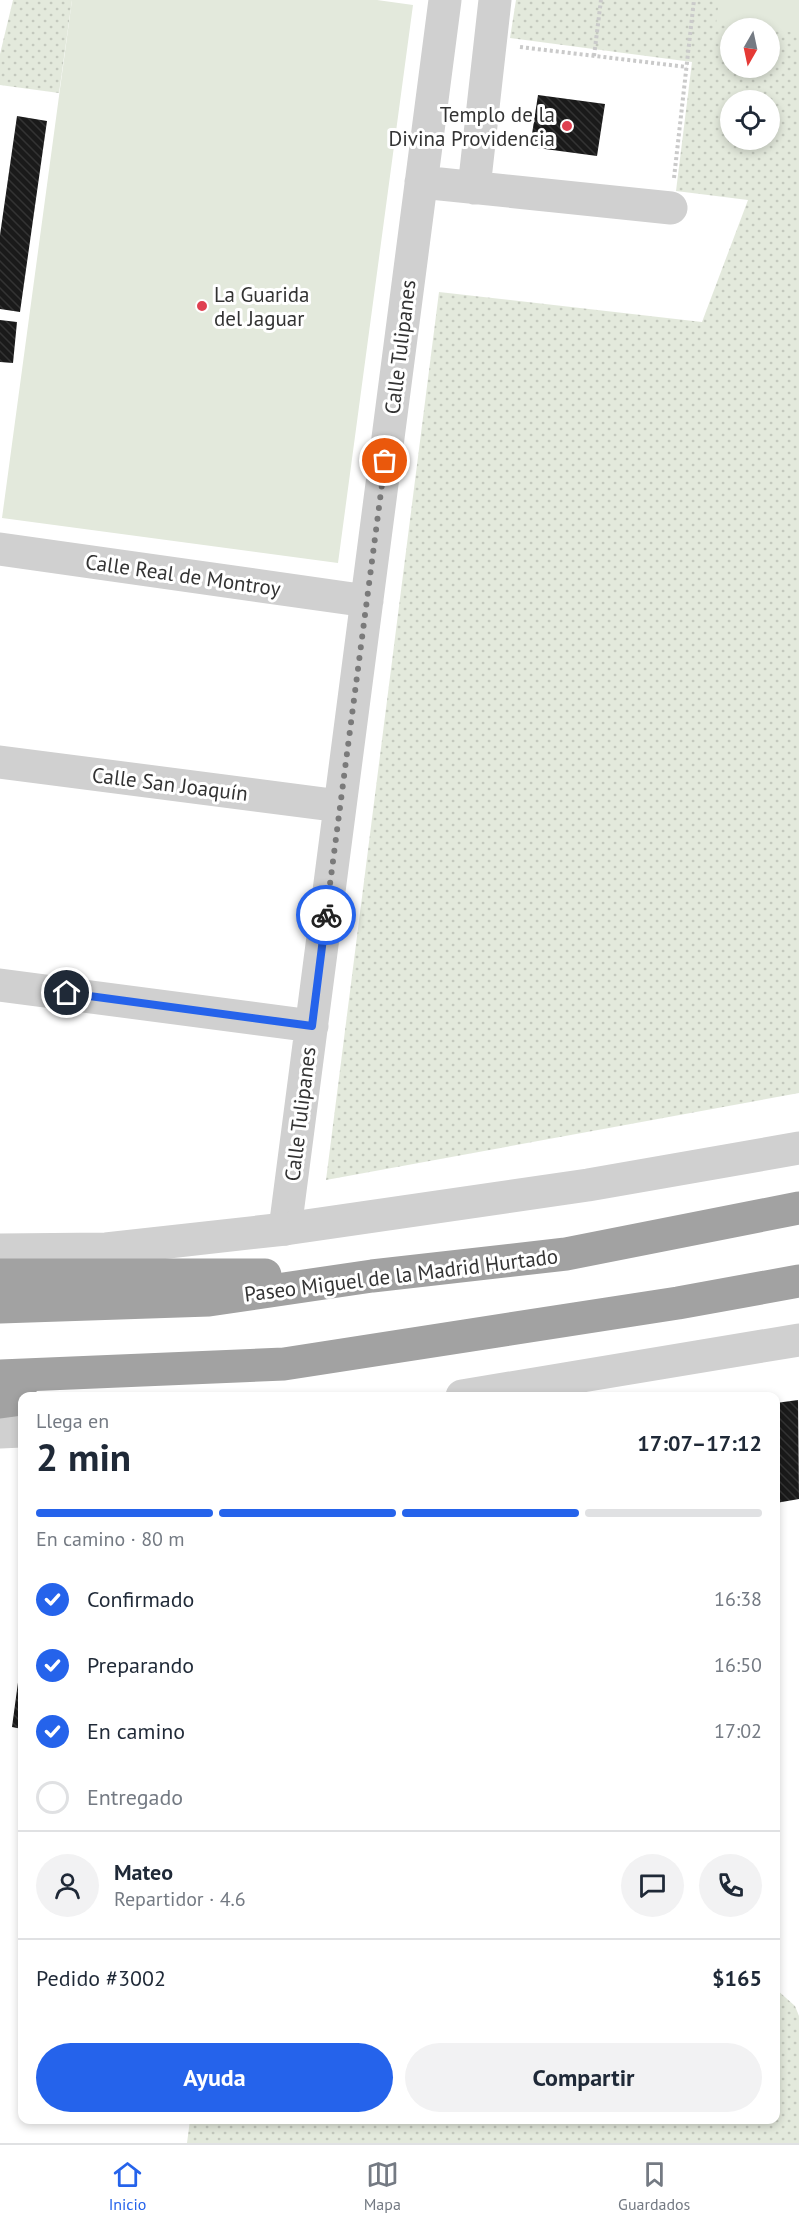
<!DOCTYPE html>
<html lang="es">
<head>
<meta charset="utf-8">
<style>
  body { margin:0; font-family:"PT Sans",sans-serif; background:#f2f2f3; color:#1f2937; height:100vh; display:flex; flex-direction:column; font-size:22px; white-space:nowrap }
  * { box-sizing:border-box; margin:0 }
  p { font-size:20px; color:#747a83 }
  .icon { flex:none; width:33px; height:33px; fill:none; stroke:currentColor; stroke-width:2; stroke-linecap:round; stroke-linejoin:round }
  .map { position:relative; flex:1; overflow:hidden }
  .details { position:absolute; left:18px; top:1392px; width:762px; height:732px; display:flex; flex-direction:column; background:#fff; border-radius:12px; box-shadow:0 3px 9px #0003 }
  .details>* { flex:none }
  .needle { width:39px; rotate:189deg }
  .fabs { position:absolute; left:720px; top:18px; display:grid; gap:12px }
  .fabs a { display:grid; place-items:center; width:60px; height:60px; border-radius:50%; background:#fff; box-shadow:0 3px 9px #0003; font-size:30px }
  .pin { position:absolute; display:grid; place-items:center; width:51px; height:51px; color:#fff; margin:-26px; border:3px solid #fff; border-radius:50%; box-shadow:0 2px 6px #0007 }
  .courier { position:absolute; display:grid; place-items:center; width:60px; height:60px; margin:-30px; border:4px solid #2563eb; border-radius:50%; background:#fff; color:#222; box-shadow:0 2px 8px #0007 }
  .headline em { font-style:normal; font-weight:800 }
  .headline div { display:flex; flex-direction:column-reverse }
  .headline { display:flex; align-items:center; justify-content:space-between; height:102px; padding:0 18px }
  h1 { font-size:39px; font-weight:800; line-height:45px }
  .bar { display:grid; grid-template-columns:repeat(4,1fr); gap:9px 6px; align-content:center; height:72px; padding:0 18px }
  .bar i { height:8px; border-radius:4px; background:#e0e1e3 }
  .bar .on { background:#2563eb }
  .bar p { grid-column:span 4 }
  .line { display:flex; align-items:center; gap:15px; padding:0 18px; border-top:2px solid #e0e1e3 }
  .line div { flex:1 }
  .round { display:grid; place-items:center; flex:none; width:63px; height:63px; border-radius:32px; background:#f2f2f3 }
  ol { padding:0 18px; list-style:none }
  li { display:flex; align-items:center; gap:18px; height:66px }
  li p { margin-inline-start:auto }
  li .icon { padding:6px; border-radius:50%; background:#2563eb; color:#fff; stroke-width:4 }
  li:last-child { color:#747a83 }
  li i { width:33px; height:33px; border:3px solid #e0e1e3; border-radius:50% }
  .cta { display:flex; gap:12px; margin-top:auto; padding:12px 18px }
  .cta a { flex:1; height:69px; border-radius:36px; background:#2563eb; color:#fff; font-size:24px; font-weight:800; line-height:69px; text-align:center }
  .cta a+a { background:#f2f2f3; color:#1f2937 }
  .menu { display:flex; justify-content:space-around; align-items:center; height:84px; border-top:2px solid #e0e1e3; background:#fff; font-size:16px; color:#747a83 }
  .menu a { display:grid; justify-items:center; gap:3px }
  .menu .on { color:#2563eb }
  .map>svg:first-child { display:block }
  .grass { fill:url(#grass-dots); fill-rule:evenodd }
  .pitch { fill:#e3e9dc }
  .building { fill:url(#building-back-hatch) }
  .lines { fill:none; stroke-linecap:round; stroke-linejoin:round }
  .path { stroke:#cacaca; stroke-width:4; stroke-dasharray:3 3; stroke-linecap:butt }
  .minor { stroke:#d0d0d0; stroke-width:33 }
  .tertiary { stroke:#d0d0d0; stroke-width:33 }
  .trunk { stroke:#a2a2a2; stroke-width:33 }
  .done { stroke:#7a7a7a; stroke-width:6; stroke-dasharray:0 10.8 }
  .route { stroke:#2563eb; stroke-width:8 }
  .poi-dot { fill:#df4050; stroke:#fff; stroke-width:2 }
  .labels { text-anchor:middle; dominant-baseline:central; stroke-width:6; stroke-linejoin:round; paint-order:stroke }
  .poi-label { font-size:21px; fill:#333; stroke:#fff; text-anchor:end }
  .street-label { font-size:21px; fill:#333; stroke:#fff }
</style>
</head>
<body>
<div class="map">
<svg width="799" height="2143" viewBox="0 0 799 2143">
  <defs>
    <pattern id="grass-dots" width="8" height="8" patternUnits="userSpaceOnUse" patternTransform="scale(1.5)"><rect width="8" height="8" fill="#e3e9dc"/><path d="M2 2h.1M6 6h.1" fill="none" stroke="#c3c8bd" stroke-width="1.8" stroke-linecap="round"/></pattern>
    <pattern id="building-back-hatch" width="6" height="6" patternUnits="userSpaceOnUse" patternTransform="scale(1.5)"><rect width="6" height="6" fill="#1a1a1a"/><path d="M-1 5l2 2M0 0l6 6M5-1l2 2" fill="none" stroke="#333"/></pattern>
  </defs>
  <rect width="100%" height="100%" fill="#fff"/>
  <path class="grass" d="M13,0H72L59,93L0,85V54Z
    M516,0H799V1093L326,1180L439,292L702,322L748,200L676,191L692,62L510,38ZM730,28H770V68H730ZM730,100H770V140H730Z
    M776,1989L795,2006L799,2016V2143H187L190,2120H776Z"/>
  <path class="pitch" d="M72,0H377L413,5L338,563L2,518Z
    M719,0H799V33L716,24Z"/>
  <path class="building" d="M538,95L605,104L597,156L530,147Z
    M17,116L47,121L20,312L0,309V235Z
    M0,320L17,322L13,363L0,362Z
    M798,1400L799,1499L776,1503V1403Z
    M21,1660H22V1729L12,1727Z"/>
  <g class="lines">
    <path class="path" d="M520,47L687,67
      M594,56L601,0
      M674,178L694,0"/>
    <path class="minor" d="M421,182L671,208
      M474,188L495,0
      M0,549L367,601
      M0,762L340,806
      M0,985L312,1026
      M285,1229L445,0"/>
    <path class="tertiary" d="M0,1250L106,1249L285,1229L588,1185L799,1148
      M462,1396L799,1340
      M0,1432L22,1431"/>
    <path class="trunk" d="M0,1275H265
      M0,1307L209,1300L372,1276L566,1254L799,1208
      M0,1376L284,1364L678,1303L799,1281
      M0,1402L22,1399"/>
  </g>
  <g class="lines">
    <path class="done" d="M326,915L385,461"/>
    <path class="route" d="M67,993L312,1026L326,915"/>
  </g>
  <g class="poi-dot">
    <circle cx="567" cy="126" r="6"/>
    <circle cx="202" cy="306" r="6"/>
  </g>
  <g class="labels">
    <g class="poi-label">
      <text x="555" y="114">Templo de la<tspan x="555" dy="24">Divina Providencia</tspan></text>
      <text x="214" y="294" text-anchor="start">La Guarida<tspan x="214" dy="24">del Jaguar</tspan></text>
    </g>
    <g class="street-label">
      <text transform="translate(400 347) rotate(-83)">Calle Tulipanes</text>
      <text transform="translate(183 575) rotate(8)">Calle Real de Montroy</text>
      <text transform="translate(170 784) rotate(7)">Calle San Joaquín</text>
      <text transform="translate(300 1114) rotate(-83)">Calle Tulipanes</text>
      <text transform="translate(401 1275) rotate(-7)">Paseo Miguel de la Madrid Hurtado</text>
    </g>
  </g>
</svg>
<div class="fabs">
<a><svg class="needle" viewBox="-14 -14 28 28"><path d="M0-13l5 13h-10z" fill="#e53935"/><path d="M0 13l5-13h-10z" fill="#747a83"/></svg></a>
<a><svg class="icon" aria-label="locate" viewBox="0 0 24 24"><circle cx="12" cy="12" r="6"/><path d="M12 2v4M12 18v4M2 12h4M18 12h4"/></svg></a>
</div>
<div class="pin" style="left:385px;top:461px;background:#ea580c"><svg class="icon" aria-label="bag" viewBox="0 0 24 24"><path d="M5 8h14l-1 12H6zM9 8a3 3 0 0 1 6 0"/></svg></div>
<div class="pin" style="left:67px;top:993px;background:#1f2937"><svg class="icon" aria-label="home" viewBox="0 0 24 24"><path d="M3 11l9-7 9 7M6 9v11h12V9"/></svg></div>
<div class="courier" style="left:326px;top:915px"><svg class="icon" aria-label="bike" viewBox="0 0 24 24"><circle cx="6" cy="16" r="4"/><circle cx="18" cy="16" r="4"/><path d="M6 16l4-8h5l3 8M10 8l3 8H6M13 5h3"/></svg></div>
<section class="details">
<div class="headline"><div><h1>2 min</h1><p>Llega en</p></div><em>17:07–17:12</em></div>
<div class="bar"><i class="on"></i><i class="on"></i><i class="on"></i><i></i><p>En camino · 80 m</p></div>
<ol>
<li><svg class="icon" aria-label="check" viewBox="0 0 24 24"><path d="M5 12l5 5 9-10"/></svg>Confirmado<p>16:38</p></li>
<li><svg class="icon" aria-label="check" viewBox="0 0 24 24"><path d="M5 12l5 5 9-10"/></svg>Preparando<p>16:50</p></li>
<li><svg class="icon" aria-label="check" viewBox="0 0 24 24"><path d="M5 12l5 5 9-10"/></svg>En camino<p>17:02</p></li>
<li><i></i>Entregado</li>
</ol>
<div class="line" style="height:108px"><a class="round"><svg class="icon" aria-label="person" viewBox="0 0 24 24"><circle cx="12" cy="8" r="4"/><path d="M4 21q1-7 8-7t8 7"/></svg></a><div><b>Mateo</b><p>Repartidor · 4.6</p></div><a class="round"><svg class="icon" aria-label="chat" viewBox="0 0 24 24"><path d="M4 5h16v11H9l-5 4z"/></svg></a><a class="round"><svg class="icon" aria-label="phone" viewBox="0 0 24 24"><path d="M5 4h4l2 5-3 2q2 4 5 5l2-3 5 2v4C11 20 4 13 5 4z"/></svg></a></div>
<div class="line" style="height:78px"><div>Pedido #3002</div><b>$165</b></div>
<div class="cta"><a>Ayuda</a><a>Compartir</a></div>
</section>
</div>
<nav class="menu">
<a class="on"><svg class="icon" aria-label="home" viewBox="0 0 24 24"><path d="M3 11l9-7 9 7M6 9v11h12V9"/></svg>Inicio</a>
<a><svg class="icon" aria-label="map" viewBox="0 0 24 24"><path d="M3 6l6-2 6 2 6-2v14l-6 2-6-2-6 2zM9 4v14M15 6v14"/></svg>Mapa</a>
<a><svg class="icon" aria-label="saved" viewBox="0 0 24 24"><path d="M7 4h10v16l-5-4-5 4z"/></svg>Guardados</a>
</nav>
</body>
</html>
